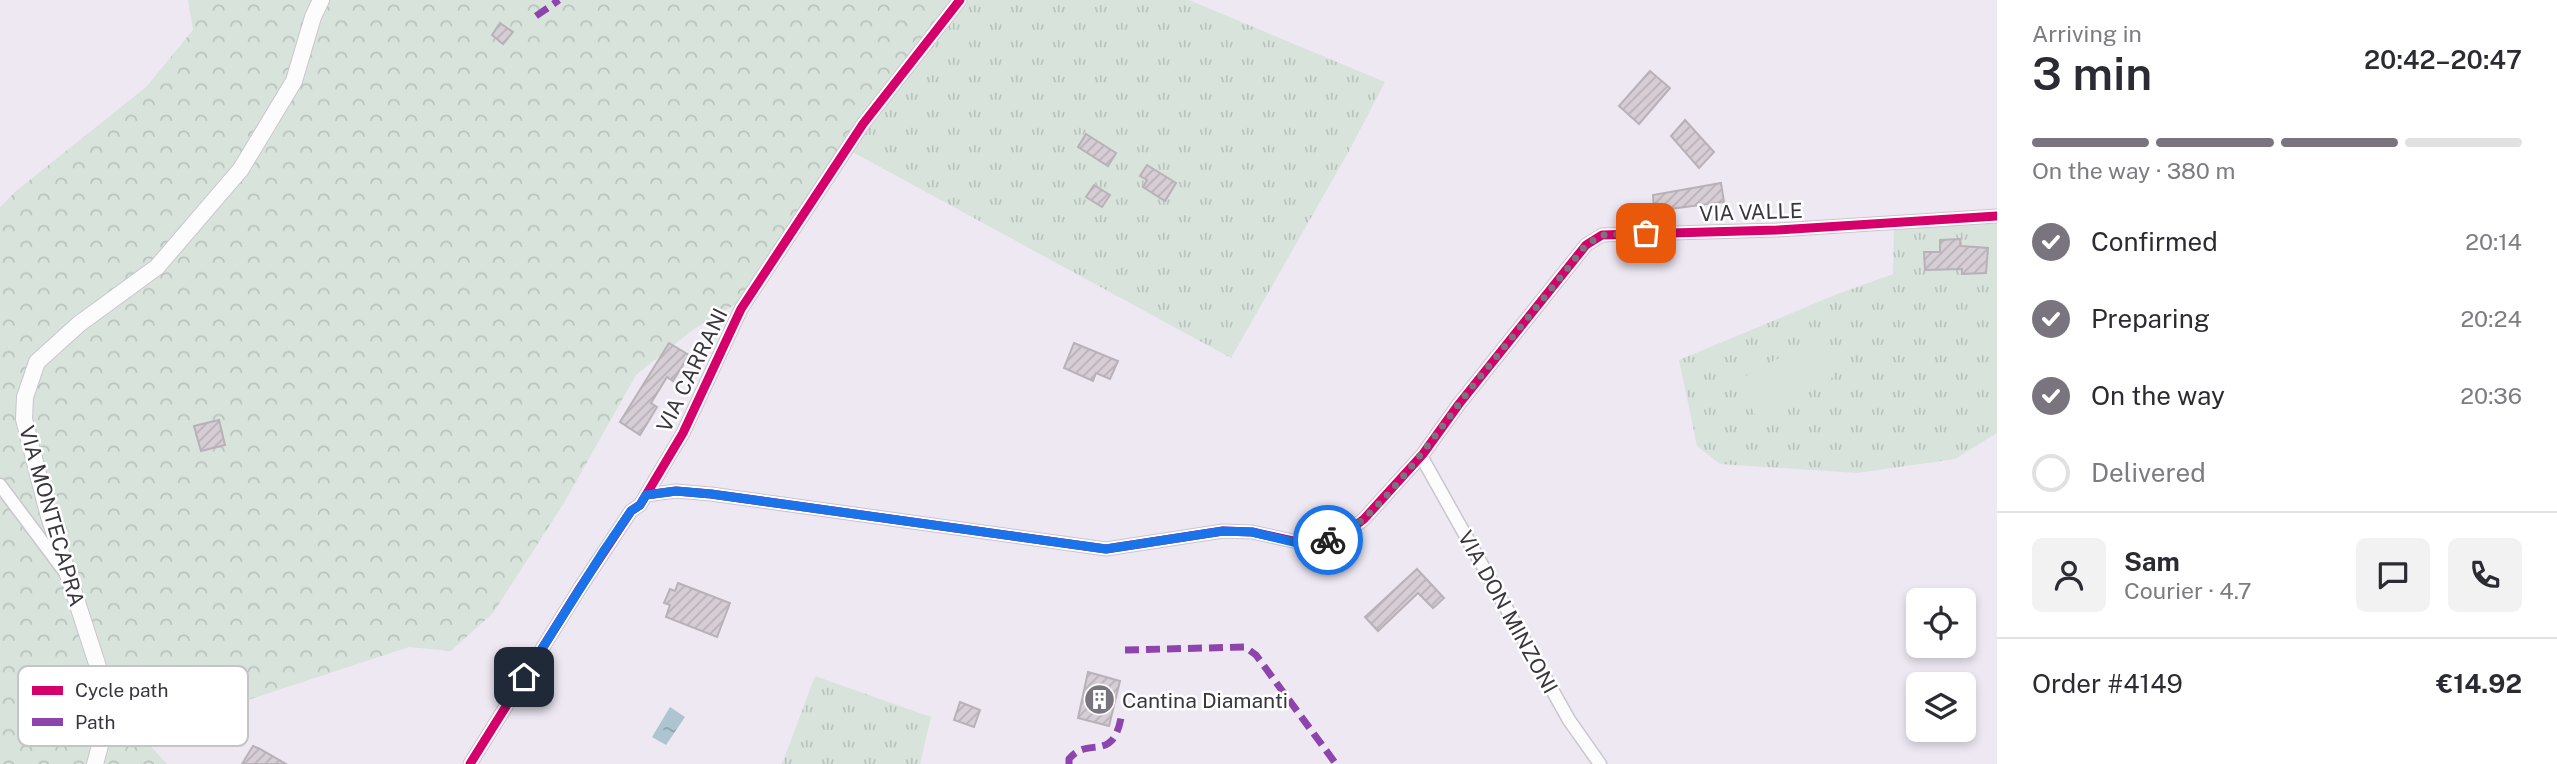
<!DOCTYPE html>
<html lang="en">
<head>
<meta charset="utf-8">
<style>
  body { margin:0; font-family:"Public Sans",sans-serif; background:#f2f2f3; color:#2b2b33; height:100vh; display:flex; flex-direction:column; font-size:26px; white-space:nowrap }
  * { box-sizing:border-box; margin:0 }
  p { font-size:23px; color:#7c7c81 }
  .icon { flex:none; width:38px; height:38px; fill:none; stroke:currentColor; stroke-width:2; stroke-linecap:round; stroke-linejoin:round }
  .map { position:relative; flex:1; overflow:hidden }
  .side { display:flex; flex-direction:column; background:#fff; width:560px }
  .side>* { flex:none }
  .fabs { position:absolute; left:1906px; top:588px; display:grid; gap:14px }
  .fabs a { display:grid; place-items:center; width:70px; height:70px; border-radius:10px; background:#fff; box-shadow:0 4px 10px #0003; font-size:35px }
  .pin { position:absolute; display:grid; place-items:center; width:60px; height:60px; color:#fff; margin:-30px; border-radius:14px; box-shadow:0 4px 10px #0006 }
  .courier { position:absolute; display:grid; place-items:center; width:70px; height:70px; margin:-35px; border:5px solid #1a73e8; border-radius:50%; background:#fff; color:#222; box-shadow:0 2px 9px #0007 }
  .summary em { font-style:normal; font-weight:600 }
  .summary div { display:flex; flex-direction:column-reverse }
  .summary { display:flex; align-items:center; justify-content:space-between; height:119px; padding:0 35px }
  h1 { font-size:46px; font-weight:600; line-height:52px }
  .bar { display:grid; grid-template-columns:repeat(4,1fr); gap:10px 7px; align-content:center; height:84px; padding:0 35px }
  .bar i { height:9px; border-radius:5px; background:#e1e1e2 }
  .bar .selected { background:#79747d }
  .bar p { grid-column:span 4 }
  .line { display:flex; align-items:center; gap:18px; padding:0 35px; border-top:2px solid #e1e1e2 }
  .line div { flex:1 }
  .round { display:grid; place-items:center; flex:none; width:74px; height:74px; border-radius:10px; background:#f2f2f3 }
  ol { padding:0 35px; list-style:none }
  li { display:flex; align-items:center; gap:21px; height:77px }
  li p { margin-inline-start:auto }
  li .icon { padding:7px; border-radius:50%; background:#79747d; color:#fff; stroke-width:4 }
  li:last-child { color:#7c7c81 }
  li i { width:38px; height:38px; border:4px solid #e1e1e2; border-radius:50% }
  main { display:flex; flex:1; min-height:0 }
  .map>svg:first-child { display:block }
  .grass { fill:url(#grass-tufts) }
  .forest { fill:url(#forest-crowns) }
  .pitch { fill:#d8e3dc }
  .water { fill:url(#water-ripples) }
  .building { fill:url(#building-hatch); stroke:#b8b1b8; stroke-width:2 }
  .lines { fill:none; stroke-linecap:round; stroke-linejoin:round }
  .minor-casing { stroke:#cac5ce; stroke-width:15 }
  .tertiary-casing { stroke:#cac5ce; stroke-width:18 }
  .minor { stroke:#fcfcfd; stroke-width:12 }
  .tertiary { stroke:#fcfcfd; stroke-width:16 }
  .quiet { stroke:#8e44ad; stroke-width:7; stroke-dasharray:14 7; stroke-linecap:butt }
  .cycleway-casing { stroke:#fff; stroke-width:13 }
  .cycleway { stroke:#d6006c; stroke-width:9 }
  .done { stroke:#79747d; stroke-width:7; stroke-dasharray:0 12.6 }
  .route { stroke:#1a73e8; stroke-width:9 }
  .labels { text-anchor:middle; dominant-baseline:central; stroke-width:5; stroke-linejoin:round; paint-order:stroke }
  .street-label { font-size:21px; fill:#3a363e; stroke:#fff }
  .poi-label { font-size:21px; fill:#3a363e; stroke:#fff; text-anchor:start }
  .key { fill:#fff; stroke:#c4c3c5; stroke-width:2 }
  .key-label { font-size:19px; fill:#3a363e }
</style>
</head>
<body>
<main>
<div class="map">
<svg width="1997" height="764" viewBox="0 0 1997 764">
  <defs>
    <pattern id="grass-tufts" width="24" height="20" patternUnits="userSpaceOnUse" patternTransform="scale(1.75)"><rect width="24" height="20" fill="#d8e3dc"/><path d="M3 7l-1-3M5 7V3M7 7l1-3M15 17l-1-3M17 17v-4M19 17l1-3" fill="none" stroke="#bac3be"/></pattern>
    <pattern id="forest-crowns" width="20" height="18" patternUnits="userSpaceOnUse" patternTransform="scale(1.75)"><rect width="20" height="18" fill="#d8e3dc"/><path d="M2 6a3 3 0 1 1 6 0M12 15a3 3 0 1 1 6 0" fill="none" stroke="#bac3be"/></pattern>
    <pattern id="water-ripples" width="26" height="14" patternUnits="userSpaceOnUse" patternTransform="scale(1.75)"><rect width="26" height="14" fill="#adc4d1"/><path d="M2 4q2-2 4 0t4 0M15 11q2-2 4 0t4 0" fill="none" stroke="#8ea0ab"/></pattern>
    <pattern id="building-hatch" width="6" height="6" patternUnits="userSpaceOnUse" patternTransform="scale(1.75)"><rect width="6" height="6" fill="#d6cdd5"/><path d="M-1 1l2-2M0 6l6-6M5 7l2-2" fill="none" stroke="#b8b1b8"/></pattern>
  </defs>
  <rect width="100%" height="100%" fill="#eee8f3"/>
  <path class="grass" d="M952,0H1189L1385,82L1349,151L1231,358L847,149L887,87Z
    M1997,209V433L1955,459L1857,473L1720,464L1697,446L1679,360L1835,295L1893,274L1894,223Z
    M815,676L931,717L920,764H782Z"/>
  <path class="forest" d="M188,0H952L887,87L753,294L694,329L636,375L564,503L493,613L451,651L409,647L202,715L137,731L167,764H0V207L16,191L146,87L193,30Z"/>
  <path class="pitch" d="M1813,340L1833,377L1757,418L1736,381Z"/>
  <path class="water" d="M670,707L685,717L666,745L652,737Z"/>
  <path class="building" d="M500,23L513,32L503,44L492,35Z
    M1650,71L1670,88L1639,124L1619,106Z
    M1685,120L1714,152L1699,168L1671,136Z
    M1086,134L1116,153L1108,166L1078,147Z
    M1147,165L1176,183L1165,201L1143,187L1147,180L1140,176Z
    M1721,183L1724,202L1654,211L1653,195Z
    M1094,185L1110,195L1102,207L1086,197Z
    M1960,239L1961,246L1988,248L1986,273L1962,274V269L1925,270L1924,252H1940V240Z
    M669,343L689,355L673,381L667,377L651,403L657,407L640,435L620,422Z
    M1074,343L1118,361L1110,379L1096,373L1093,381L1064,368Z
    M219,420L225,445L201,451L194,426Z
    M1417,569L1444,598L1433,608L1418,593L1378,631L1365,617Z
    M678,583L730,603L717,637L666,617L670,605L664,603L670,589L675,591Z
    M1088,672L1120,681L1109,726L1078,718Z
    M960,702L980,710L974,727L954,720Z
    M253,746L260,749L286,764H242Z"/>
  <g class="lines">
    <defs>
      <path id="minor" d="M1421,456L1569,720L1600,764
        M0,485L65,572
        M646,495L676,491L711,494L1106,549L1223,531L1252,532L1302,543L1339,538L1364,519L1423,454L1459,404L1586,245L1602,235L1777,230L1997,216
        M470,764L580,588L631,511L640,505L683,433L741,309L863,124L960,0"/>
      <path id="tertiary" d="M95,764L105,727L101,676L48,513L24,419L25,397L37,362L79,324L157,267L241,169L294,81L313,17L321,0"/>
    </defs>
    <use href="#minor" class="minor-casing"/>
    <use href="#tertiary" class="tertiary-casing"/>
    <use href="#minor" class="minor"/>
    <use href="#tertiary" class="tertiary"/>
    <path class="quiet" d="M536,16L559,0
      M1125,650L1245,647L1256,655L1336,764
      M1069,764V759C1088,735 1112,764 1121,718"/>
    <defs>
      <path id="cycleway" d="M646,495L676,491L711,494L1106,549L1223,531L1252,532L1302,543L1339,538L1364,519L1423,454L1459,404L1586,245L1602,235L1777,230L1997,216
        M470,764L580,588L631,511L640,505L683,433L741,309L863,124L960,0"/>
    </defs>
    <use href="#cycleway" class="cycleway-casing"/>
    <use href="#cycleway" class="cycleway"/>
  </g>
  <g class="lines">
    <path class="done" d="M1328,540C1369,534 1444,422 1472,387C1510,340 1548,293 1586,245L1602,235L1646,233"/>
    <path class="route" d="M524,677L605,549L631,511L640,505L646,495L676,491L711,494L1106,549L1223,531L1252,532L1302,544L1328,540"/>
  </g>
  <defs>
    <symbol id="building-disc" viewBox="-11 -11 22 22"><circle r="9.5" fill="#79747d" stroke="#fff"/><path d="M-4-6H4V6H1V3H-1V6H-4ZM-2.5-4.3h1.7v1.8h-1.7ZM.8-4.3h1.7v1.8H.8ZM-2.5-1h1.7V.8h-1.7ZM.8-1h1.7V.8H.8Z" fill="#fff"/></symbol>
  </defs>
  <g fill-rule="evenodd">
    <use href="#building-disc" x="1082" y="682" width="35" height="35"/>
  </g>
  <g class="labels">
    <g class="street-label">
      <text transform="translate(1751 212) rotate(-2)">VIA VALLE</text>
      <text transform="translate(692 370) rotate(-64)">VIA CARRANI</text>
      <text transform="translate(52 516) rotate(74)">VIA MONTECAPRA</text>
      <text transform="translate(1508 612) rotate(61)">VIA DON MINZONI</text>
    </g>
    <g class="poi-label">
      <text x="1122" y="700">Cantina Diamanti</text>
    </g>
  </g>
  <rect x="18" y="666" width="230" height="80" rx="10" class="key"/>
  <rect x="32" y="686" width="31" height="9" fill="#d6006c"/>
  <rect x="32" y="718" width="31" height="8" fill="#8e44ad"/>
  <g class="key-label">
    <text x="75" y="697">Cycle path</text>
    <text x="75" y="729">Path</text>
  </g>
</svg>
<div class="fabs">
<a><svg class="icon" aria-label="locate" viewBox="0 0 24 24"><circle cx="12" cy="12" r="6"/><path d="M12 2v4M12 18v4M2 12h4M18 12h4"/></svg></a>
<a><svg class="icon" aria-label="layers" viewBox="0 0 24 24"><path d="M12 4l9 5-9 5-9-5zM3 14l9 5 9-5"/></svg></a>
</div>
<div class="pin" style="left:1646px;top:233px;background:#ea580c"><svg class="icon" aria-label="bag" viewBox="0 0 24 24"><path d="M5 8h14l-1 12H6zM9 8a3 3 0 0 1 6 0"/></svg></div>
<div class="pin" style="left:524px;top:677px;background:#1f2937"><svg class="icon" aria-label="home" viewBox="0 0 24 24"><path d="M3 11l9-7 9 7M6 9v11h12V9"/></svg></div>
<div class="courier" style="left:1328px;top:540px"><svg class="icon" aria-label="bike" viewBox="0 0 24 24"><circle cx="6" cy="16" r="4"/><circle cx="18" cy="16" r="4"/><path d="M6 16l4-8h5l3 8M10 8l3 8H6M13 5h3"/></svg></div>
</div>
<section class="side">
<div class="summary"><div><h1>3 min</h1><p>Arriving in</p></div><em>20:42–20:47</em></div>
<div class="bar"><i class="selected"></i><i class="selected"></i><i class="selected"></i><i></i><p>On the way · 380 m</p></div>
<ol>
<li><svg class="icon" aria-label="check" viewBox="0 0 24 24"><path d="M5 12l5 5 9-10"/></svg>Confirmed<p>20:14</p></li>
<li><svg class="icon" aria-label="check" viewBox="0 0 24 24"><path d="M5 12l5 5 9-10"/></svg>Preparing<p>20:24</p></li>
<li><svg class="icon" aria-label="check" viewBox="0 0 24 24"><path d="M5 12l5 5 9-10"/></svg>On the way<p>20:36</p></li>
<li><i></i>Delivered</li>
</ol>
<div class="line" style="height:126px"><a class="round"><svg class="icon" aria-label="person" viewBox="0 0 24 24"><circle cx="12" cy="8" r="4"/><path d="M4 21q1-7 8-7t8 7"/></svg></a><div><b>Sam</b><p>Courier · 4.7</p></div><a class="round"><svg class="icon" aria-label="chat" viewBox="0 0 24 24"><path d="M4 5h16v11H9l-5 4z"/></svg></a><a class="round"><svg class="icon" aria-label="phone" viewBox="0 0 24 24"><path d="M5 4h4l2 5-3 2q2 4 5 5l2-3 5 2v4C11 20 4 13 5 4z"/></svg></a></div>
<div class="line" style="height:91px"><div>Order #4149</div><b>€14.92</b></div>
</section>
</main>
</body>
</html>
